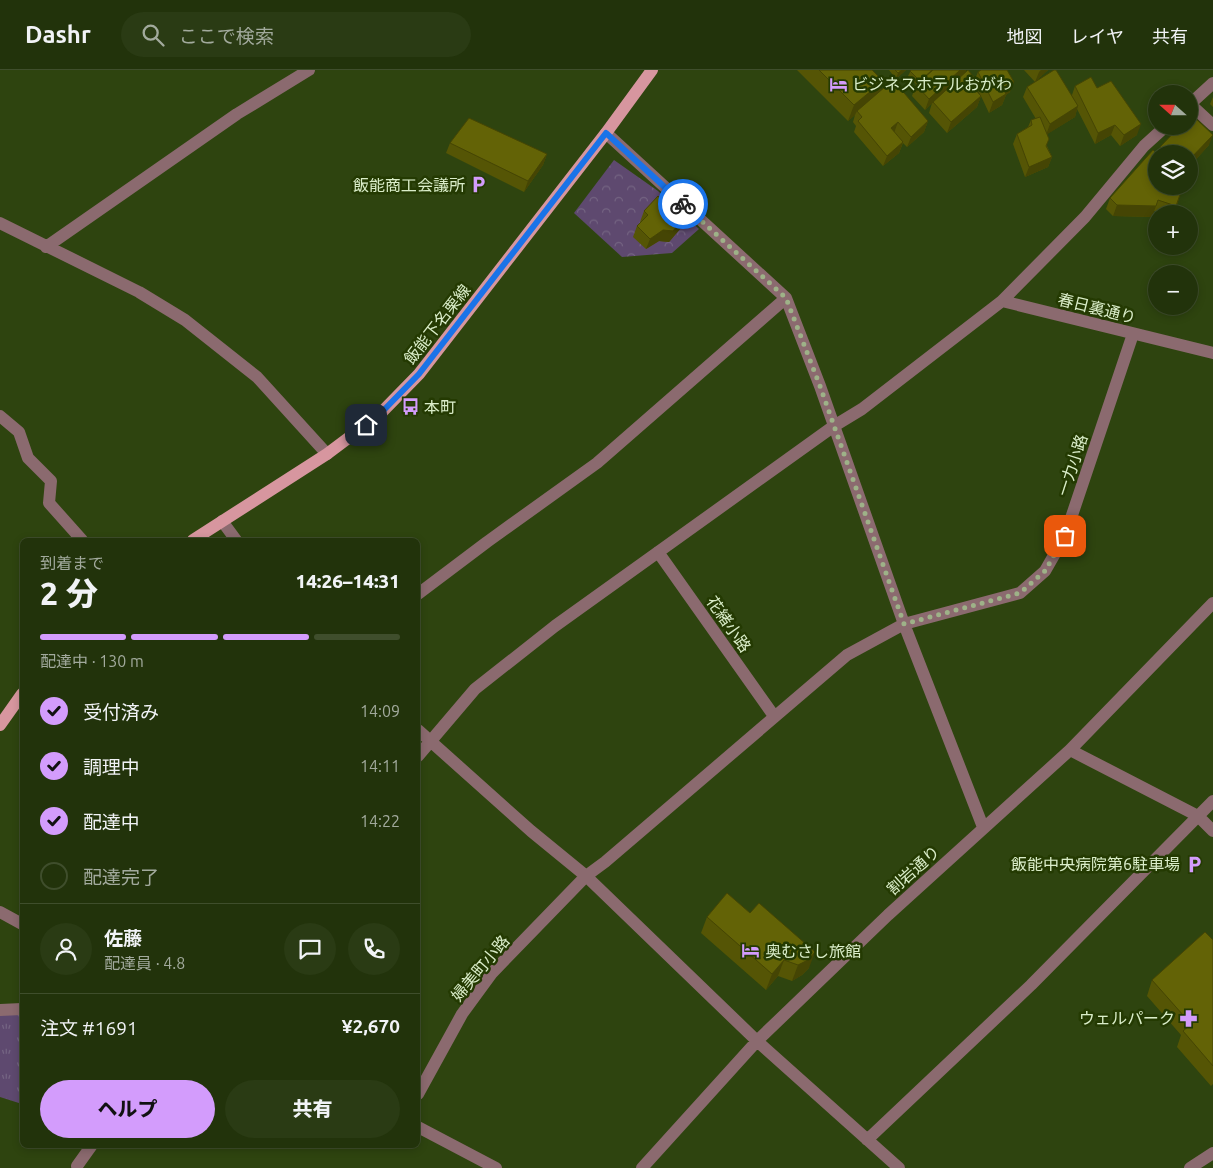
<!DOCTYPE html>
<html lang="ja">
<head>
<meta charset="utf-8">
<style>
  body { margin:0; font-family:Ubuntu,"Noto Sans JP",sans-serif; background:#2a3b14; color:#f1f3f6; height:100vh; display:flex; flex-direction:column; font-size:19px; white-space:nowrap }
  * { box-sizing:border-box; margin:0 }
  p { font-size:16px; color:#a2aa9d }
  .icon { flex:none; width:28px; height:28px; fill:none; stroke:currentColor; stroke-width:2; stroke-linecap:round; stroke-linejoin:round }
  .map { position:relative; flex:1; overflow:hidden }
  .side { position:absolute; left:20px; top:468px; width:400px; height:610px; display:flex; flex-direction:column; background:#22330b; border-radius:8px; box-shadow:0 2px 8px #0003,0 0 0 1px #3f4e2c }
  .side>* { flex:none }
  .needle { width:32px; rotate:291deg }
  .buttons { position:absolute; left:1148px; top:15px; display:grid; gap:10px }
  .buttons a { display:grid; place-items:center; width:50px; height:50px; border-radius:50%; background:#22330b; box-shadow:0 2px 8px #0003,0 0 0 1px #3f4e2c; font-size:25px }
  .pin { position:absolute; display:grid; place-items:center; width:42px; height:42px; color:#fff; margin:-21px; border-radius:10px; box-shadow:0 2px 8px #0006 }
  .courier { position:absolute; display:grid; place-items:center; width:50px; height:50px; margin:-25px; border:4px solid #1a73e8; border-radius:50%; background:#fff; color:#222; box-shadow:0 1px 6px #0007 }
  .summary em { font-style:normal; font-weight:800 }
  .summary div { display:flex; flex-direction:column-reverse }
  .summary { display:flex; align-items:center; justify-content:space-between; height:85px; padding:0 20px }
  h1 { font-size:32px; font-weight:800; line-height:38px }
  .bar { display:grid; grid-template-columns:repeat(4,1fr); gap:8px 5px; align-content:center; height:60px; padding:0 20px }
  .bar i { height:6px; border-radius:4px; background:#3f4e2c }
  .bar .on { background:#d39cfc }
  .bar p { grid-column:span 4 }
  .line { display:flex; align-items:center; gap:12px; padding:0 20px; border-top:1px solid #3f4e2c }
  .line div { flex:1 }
  .round { display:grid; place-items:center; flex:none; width:52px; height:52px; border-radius:26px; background:#2a3b14 }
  ol { padding:0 20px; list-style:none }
  li { display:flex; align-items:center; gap:15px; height:55px }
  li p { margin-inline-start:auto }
  li .icon { padding:5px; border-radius:50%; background:#d39cfc; color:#111; stroke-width:4 }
  li:last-child { color:#a2aa9d }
  li i { width:28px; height:28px; border:2px solid #3f4e2c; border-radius:50% }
  .action { display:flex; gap:10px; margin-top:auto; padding:10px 20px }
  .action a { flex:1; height:58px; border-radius:30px; background:#d39cfc; color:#111; font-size:20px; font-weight:800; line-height:58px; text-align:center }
  .action a+a { background:#2a3b14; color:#f1f3f6 }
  header { display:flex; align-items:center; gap:30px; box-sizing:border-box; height:70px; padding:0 25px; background:#22330b; border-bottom:1px solid #3f4e2c }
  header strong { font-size:24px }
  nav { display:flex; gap:28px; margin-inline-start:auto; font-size:18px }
  .search { width:350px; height:45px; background:#2a3b14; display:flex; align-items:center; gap:12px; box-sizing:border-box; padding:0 18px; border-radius:28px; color:#a2aa9d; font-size:19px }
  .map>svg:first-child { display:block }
  .grass { fill:url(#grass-tufts) }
  .park { fill:url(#park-crowns) }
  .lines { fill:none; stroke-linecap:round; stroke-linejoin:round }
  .minor { stroke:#8b6a6f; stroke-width:12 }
  .tertiary { stroke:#8b6a6f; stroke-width:12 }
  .primary { stroke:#d7969f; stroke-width:12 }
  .wall { fill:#555505; fill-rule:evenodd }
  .shaded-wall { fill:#454504 }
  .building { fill:#636306; stroke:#454504 }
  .done { stroke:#9eb288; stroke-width:5; stroke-dasharray:0 9 }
  .route { stroke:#1a73e8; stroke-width:6 }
  .labels { text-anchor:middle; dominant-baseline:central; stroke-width:5; stroke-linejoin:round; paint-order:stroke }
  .poi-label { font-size:16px; fill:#daedc9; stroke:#243a02; text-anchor:start }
  .street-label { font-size:16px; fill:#daedc9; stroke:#243a02 }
</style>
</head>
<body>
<header>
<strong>Dashr</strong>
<div class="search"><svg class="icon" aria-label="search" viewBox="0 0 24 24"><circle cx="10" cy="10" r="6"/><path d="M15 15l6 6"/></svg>ここで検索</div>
<nav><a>地図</a><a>レイヤ</a><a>共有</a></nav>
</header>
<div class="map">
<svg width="1213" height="1098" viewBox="0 0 1213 1098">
  <defs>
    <pattern id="grass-tufts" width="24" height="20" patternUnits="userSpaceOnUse" patternTransform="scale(1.25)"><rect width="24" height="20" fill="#5e496f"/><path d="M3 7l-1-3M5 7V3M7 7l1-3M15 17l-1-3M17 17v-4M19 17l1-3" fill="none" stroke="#746482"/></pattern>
    <pattern id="park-crowns" width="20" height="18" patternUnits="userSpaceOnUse" patternTransform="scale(1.25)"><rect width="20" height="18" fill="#5e496f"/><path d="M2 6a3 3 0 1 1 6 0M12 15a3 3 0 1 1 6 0" fill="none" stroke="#746482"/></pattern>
  </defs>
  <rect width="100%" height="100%" fill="#2e440f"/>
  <path class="grass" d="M0,945H22V1034L0,1027Z"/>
  <path class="park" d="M614,90L658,121L699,159L672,183L622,187L574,143Z"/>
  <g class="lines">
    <path class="minor" d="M1190,34L1213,55
      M1189,35L1213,13
      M606,63L786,228L820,316L904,554L983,757
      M0,153L139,222L185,250L257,307L327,384
      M46,177L237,44L309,0
      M1002,231L1213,283
      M0,346L19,362L28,388L51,411L49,433L82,470
      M222,451L236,470
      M658,482L774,646
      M418,524L487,472L597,393L786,228
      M418,660L531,761L586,806L757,971L899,1098
      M1070,680L1198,746L1213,761
      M418,686L475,619L555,556L834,356L862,339L1002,231L1085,147L1144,76L1166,56
      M0,940L22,939
      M418,1024L462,944L492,903L586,806L605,792L847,585L904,554L1020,523L1045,501L1065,466L1133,264
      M867,1070L1031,915L1213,731
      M77,1096L92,1075
      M642,1098L757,971L888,845L1070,680L1213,533"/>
    <path class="tertiary" d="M0,842L22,854
      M418,1057L496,1098
      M1190,1098L1213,1083"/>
    <path class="primary" d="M193,470L327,384L379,345L419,304L606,63L652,0
      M0,655L22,624"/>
  </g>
  <path class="wall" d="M797,0H872L883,11L880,21L928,51L924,62L907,77L903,73L899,83L883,96L854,62L856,56L853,52L855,45L848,51Z
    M889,0H906L896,9Z
    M911,0H966L965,3L975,9L978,2L1010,22L1006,25L1002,35L989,43L981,26L977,37L947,63L929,43L932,33L925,40L912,26L916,14L908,6ZM975,14L980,25L974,18Z
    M1024,0H1048L1036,11L1072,25L1075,16L1097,18L1137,65L1120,76L1111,65L1095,74L1077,39L1075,47L1047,64V76L1052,87L1048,97L1025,107L1013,74L1017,64L1028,57L1031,50L1036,49L1023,27L1027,17L1035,12Z
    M1213,27V37L1210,34Z
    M450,73L547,84L543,95L524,122L446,83Z
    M1209,75L1189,97V84H1157L1160,77Z
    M1156,116H1183L1174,144H1163L1154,141L1152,147L1113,146L1106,139L1110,128Z
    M644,141L683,149L680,159L669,172L659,171L646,179L633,167L637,156L641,152H640Z
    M707,847L809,898L802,905L792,911L778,906L766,920L701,863Z
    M1213,870V1014L1211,1016L1177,977L1181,965L1147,926L1152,910Z"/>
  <path class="shaded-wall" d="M902,0H906L896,9L898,3Z
    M960,0H966L965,3L925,40L929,29Z
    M1041,0H1048L1035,12L1039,2Z
    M976,10L972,21L971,15Z
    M883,11L878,27L857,41L855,45L848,51L854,35Z
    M1014,12L1010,22L1006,25L1002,35L989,43L993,32L1003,18Z
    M981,26L977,37L947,63L951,52Z
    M1078,36L1075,47L1046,65L1050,54Z
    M928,51L924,62L907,77L911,67Z
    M898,52L894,63L891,58Z
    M1141,54L1137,65L1120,76L1124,65Z
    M1115,55L1111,65L1095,74L1098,63Z
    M1213,65L1209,75L1189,97V90Z
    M903,72L899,83L883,96L887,86Z
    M547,84L543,95L524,122L528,111Z
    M1052,87L1048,97L1025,107L1029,97Z
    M1117,135L1156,136L1152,147L1113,146Z
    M683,149L680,159L669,172L659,171L646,179L650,169L663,160Z
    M815,882L809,898L802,905L792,911L798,895Z
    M784,890L778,906L766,920L772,904Z"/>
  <path class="building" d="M819,0H872L883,11L854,35Z
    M895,0H902L898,3Z
    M911,0H932L920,11L910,1Z
    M933,0H960L929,29L916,15Z
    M968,0L976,10L971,15L981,26L951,52L933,32Z
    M981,0H1007L1014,12L1003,18L1006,24L993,32L978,2Z
    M1054,0H1056L1078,36L1050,54L1027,17Z
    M1091,7L1097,18L1111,11L1141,54L1124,65L1115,55L1098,63L1075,16Z
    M893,10L928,51L911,67L898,52L891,58L903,72L887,86L858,51L862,47L857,41Z
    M1191,44L1213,65L1189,90V84H1167L1160,77L1180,56H1189V47Z
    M1040,47L1049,69L1046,76L1052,87L1029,97L1017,64L1032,55L1031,50Z
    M469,48L547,84L528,111L450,73Z
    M1153,80L1157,84H1156V116H1183L1176,136L1158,130L1156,136L1117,135L1110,128Z
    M658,126L683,149L673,161L663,160L650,169L637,156L648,145L644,141Z
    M727,823L750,843L759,833L815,882L808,890L798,895L784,890L772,904L707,847Z
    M1205,862L1213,870V996L1183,961L1191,954L1152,910Z"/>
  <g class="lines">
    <path class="done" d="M683,134L786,228L820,316L904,554L1020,523L1045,501L1065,466"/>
    <path class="route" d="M366,355L379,345L419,304L606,63L683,134"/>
  </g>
  <defs>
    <symbol id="hotel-bare" viewBox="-9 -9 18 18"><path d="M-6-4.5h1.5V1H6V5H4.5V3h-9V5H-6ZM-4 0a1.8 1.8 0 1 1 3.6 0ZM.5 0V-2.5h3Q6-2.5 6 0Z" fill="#d39cfc" stroke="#243a02" stroke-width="2.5" paint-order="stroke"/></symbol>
    <symbol id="parking-bare" viewBox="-9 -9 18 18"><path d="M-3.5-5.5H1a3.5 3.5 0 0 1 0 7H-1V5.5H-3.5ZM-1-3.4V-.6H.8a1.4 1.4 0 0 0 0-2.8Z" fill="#d39cfc" stroke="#243a02" stroke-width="2.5" paint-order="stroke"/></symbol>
    <symbol id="bus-bare" viewBox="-9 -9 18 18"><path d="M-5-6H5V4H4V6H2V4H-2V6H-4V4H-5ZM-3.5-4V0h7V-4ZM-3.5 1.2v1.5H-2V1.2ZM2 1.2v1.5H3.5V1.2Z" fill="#d39cfc" stroke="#243a02" stroke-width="2.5" paint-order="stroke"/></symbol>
    <symbol id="pharmacy-bare" viewBox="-9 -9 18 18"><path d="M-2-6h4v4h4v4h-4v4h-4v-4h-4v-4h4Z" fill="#d39cfc" stroke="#243a02" stroke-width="2.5" paint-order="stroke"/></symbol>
  </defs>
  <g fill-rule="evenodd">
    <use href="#hotel-bare" x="826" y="2" width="25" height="25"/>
    <use href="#parking-bare" x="466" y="102" width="25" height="25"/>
    <use href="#bus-bare" x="398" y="324" width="25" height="25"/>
    <use href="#parking-bare" x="1182" y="782" width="25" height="25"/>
    <use href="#hotel-bare" x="738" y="868" width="25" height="25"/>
    <use href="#pharmacy-bare" x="1176" y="936" width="25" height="25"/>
  </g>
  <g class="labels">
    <g class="poi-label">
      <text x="852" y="14">ビジネスホテルおがわ</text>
      <text x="465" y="115" text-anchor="end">飯能商工会議所</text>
      <text x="424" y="337">本町</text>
      <text x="1180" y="794" text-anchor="end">飯能中央病院第6駐車場</text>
      <text x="765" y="881">奥むさし旅館</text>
      <text x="1175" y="948" text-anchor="end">ウェルパーク</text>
    </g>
    <g class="street-label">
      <text transform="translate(1097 238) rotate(14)">春日裏通り</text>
      <text transform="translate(437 254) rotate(-52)">飯能下名栗線</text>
      <text transform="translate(1072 395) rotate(-72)">一力小路</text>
      <text transform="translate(729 554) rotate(55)">花緒小路</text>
      <text transform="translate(913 800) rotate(-42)">割岩通り</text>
      <text transform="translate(480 898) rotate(-50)">婦美町小路</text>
    </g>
  </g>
</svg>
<div class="buttons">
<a><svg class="needle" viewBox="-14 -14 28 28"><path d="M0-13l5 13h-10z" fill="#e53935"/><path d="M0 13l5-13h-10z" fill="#a2aa9d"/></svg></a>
<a><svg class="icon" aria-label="layers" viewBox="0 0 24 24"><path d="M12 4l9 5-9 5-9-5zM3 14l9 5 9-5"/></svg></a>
<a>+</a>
<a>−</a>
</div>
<div class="pin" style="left:1065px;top:466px;background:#ea580c"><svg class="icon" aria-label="bag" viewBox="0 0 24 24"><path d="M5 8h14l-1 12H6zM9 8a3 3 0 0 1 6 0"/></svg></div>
<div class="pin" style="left:366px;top:355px;background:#1f2937"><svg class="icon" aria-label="home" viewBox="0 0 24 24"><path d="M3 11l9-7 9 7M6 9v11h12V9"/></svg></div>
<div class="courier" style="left:683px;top:134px"><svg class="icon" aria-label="bike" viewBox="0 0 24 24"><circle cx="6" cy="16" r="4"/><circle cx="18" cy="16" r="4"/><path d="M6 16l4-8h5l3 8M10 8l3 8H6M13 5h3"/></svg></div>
<section class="side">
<div class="summary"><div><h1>2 分</h1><p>到着まで</p></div><em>14:26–14:31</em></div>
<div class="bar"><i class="on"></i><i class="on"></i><i class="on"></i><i></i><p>配達中 · 130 m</p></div>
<ol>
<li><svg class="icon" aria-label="check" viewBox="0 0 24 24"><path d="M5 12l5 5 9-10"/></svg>受付済み<p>14:09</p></li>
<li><svg class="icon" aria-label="check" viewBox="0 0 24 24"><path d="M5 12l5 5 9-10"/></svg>調理中<p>14:11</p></li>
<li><svg class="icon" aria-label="check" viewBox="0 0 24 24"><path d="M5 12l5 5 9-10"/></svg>配達中<p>14:22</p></li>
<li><i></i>配達完了</li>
</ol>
<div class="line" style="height:90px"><a class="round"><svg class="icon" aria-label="person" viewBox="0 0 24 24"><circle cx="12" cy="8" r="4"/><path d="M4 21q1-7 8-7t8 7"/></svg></a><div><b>佐藤</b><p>配達員 · 4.8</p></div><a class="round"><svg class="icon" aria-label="chat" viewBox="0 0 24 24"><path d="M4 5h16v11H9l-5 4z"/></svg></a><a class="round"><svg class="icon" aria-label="phone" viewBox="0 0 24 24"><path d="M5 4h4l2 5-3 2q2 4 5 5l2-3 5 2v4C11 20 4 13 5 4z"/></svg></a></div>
<div class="line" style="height:65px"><div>注文 #1691</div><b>¥2,670</b></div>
<div class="action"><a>ヘルプ</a><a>共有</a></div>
</section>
</div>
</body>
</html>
